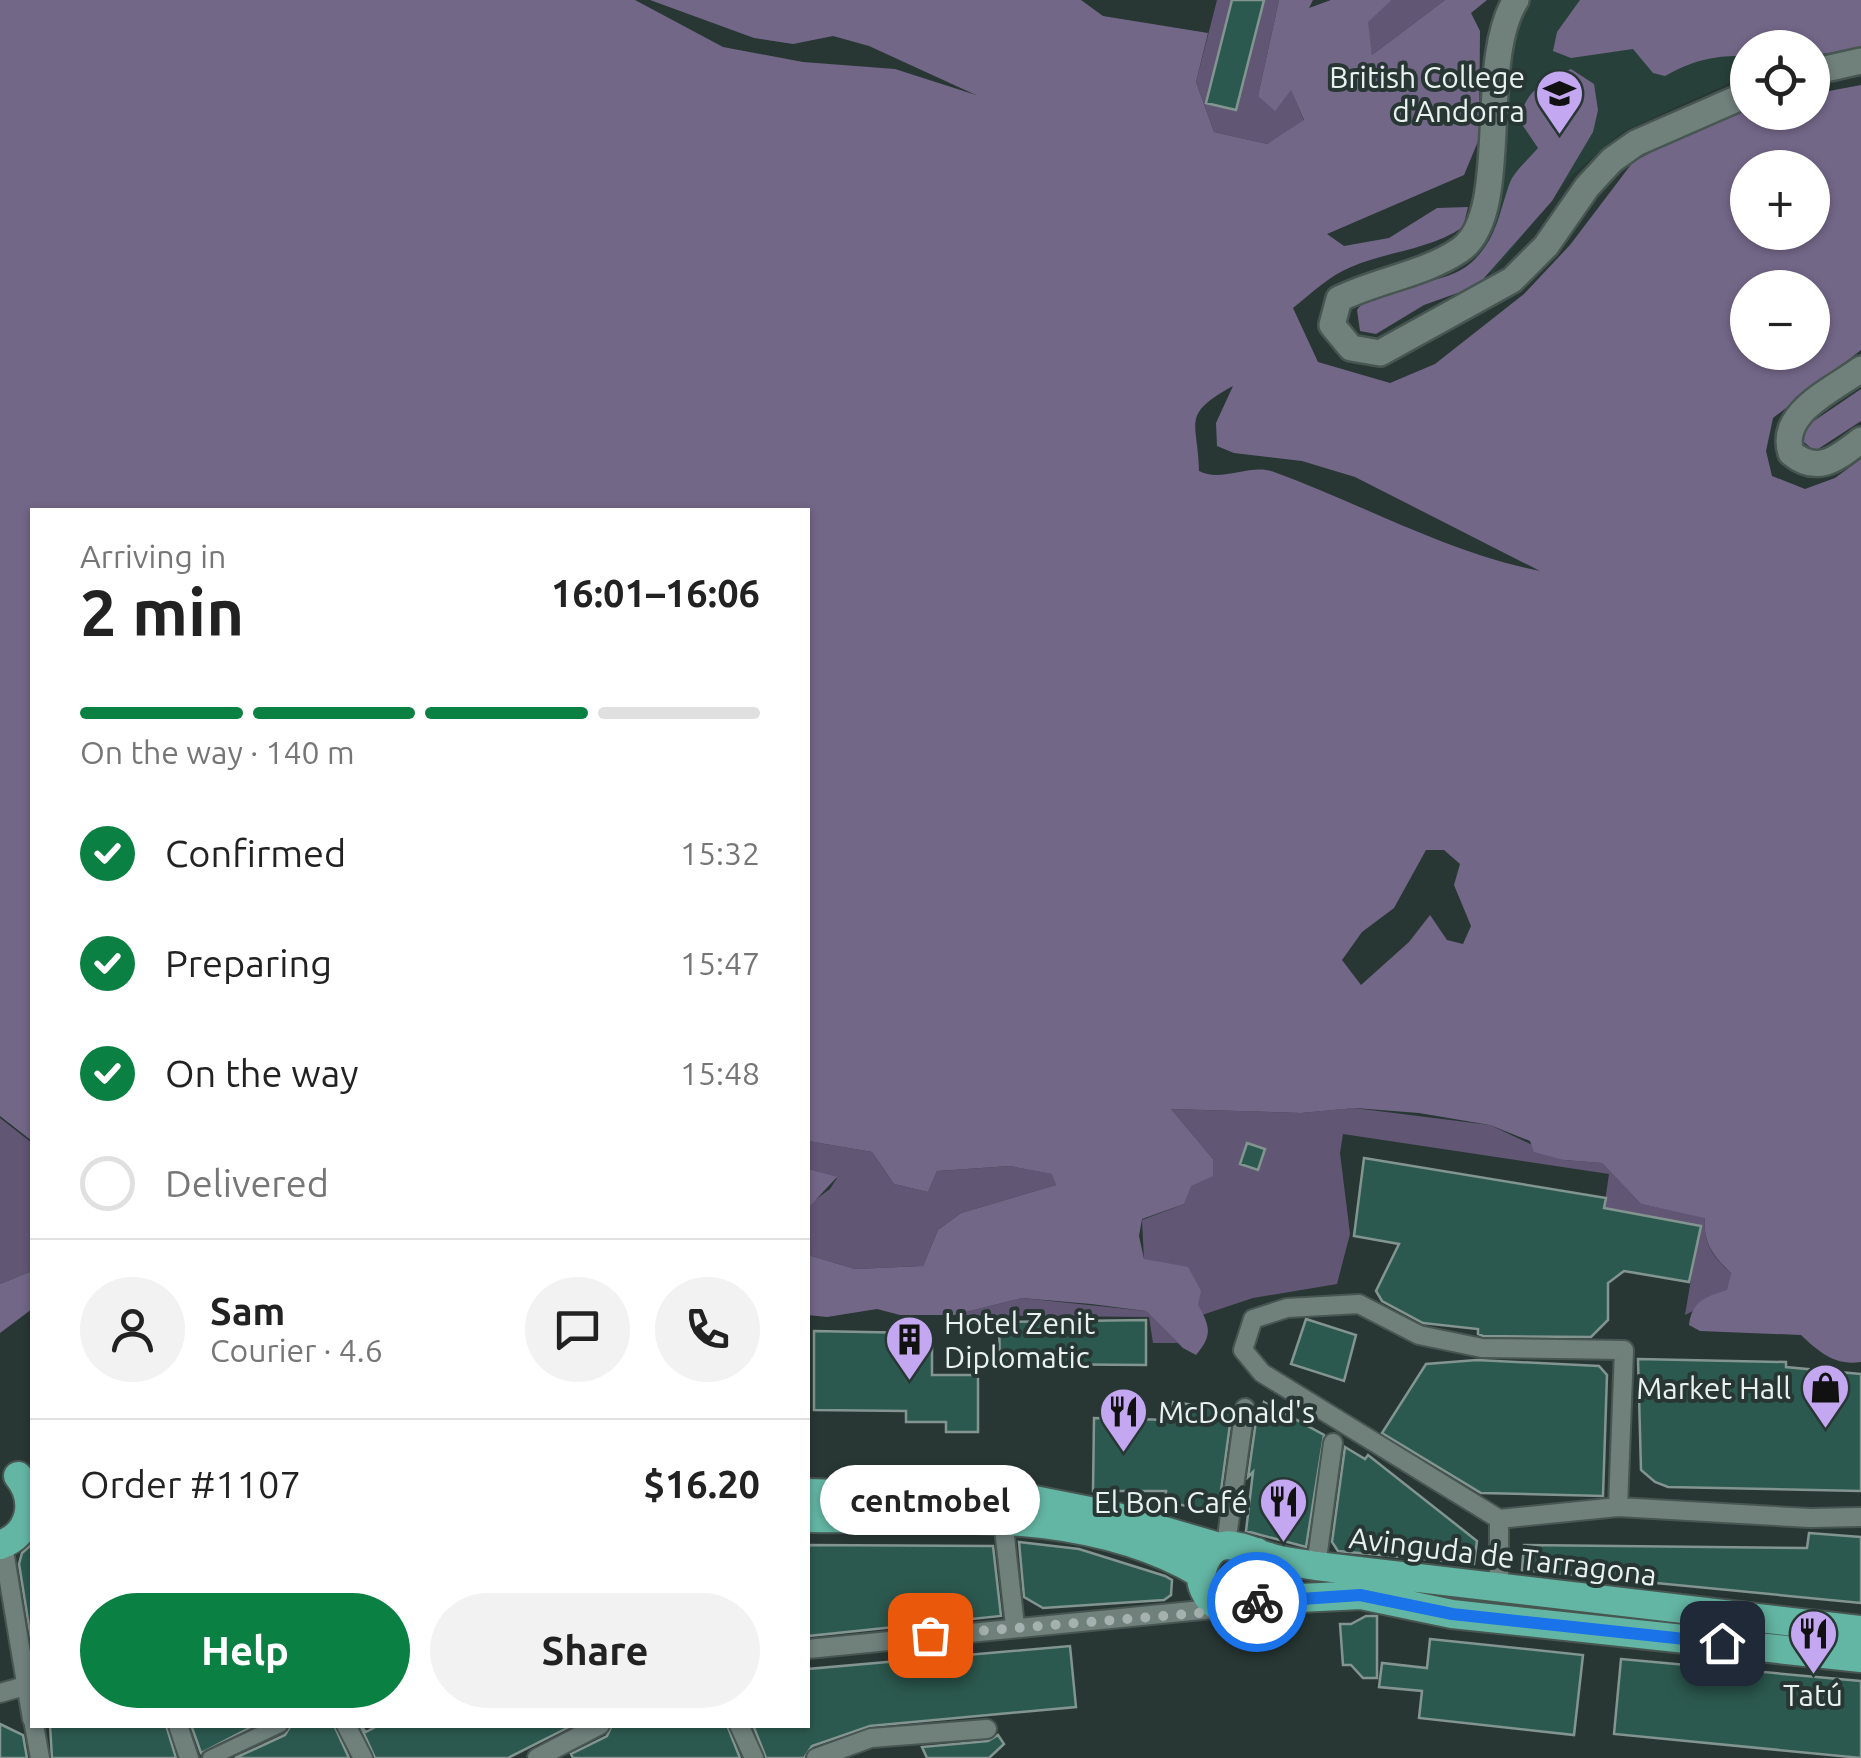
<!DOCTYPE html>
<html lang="en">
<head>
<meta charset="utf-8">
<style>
  body { margin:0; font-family:Ubuntu,sans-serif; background:#f2f2f2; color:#222; height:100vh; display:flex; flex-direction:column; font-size:38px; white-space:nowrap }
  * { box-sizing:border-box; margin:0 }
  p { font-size:32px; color:#767676 }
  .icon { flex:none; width:55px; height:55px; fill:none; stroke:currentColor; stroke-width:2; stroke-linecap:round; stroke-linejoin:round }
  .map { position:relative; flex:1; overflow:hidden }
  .details { position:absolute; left:30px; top:508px; width:780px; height:1220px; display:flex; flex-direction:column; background:#fff; border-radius:0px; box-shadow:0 2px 8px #0004 }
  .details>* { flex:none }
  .fabs { position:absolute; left:1730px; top:30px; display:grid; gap:20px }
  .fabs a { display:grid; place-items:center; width:100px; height:100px; border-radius:50%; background:#fff; box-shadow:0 2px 8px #0004; font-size:50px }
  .pin { position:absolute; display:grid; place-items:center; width:85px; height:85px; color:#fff; margin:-42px; border-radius:20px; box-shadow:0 5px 15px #0006 }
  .courier { position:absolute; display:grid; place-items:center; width:100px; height:100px; margin:-50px; border:8px solid #1a73e8; border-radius:50%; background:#fff; color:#222; box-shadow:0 2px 12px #0007 }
  .bubble { position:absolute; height:70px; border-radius:35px; background:#fff; box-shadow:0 2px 8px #0004; font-size:32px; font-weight:700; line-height:70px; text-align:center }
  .head em { font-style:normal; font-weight:700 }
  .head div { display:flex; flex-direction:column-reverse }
  .head { display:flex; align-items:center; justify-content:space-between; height:170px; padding:0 50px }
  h1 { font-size:65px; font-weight:700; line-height:75px }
  .bar { display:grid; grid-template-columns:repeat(4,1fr); gap:15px 10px; align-content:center; height:120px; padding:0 50px }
  .bar i { height:12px; border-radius:8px; background:#e0e0e0 }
  .bar .selected { background:#0b8043 }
  .bar p { grid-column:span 4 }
  .line { display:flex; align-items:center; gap:25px; padding:0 50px; border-top:2px solid #e0e0e0 }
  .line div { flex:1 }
  .round { display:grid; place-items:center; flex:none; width:105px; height:105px; border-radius:52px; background:#f2f2f2 }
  ol { padding:0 50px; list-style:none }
  li { display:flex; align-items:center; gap:30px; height:110px }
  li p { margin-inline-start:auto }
  li .icon { padding:10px; border-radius:50%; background:#0b8043; color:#fff; stroke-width:4 }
  li:last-child { color:#767676 }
  li i { width:55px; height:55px; border:5px solid #e0e0e0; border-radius:50% }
  .action { display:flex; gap:20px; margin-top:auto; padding:20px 50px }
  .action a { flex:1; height:115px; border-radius:60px; background:#0b8043; color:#fff; font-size:40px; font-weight:700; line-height:115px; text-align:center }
  .action a+a { background:#f2f2f2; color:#222 }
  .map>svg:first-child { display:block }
  .built { fill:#28403a }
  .green { fill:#625675 }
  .forest { fill:#736788; fill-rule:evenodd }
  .building { fill:#2c594f; stroke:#839590; stroke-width:2.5 }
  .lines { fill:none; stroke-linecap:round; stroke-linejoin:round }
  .pedestrian-casing { stroke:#485652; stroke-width:19 }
  .minor-casing { stroke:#485652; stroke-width:22 }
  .secondary-casing { stroke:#485652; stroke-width:30 }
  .trunk-casing { stroke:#485652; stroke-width:32 }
  .pedestrian { stroke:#70817c; stroke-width:14 }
  .minor { stroke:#70817c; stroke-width:18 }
  .secondary { stroke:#70817c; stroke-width:25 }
  .trunk { stroke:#64b6a4; stroke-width:28 }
  .done { stroke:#a5b1ae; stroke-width:10; stroke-dasharray:0 18 }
  .route { stroke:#1a73e8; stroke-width:12 }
  .labels { text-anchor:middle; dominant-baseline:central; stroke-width:8; stroke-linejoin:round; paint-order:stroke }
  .poi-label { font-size:30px; fill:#e9f2f0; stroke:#283734; text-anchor:end }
  .street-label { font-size:30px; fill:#e9f2f0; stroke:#283734 }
</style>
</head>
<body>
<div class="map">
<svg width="1861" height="1758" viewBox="0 0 1861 1758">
  <rect width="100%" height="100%" fill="#283734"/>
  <path class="built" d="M1531,0H1861V43L1813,57L1812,48H1748L1747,75L1622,132L1570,177L1492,274L1473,255L1487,236L1508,51Z"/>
  <path class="green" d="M1217,0H1279L1258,96L1291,89L1304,121L1267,144L1214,132L1196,82Z
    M1392,0H1445L1372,55L1367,22Z
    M1354,1108L1490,1125L1564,1160L1602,1163L1641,1204L1705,1217C1703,1243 1712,1256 1731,1273L1727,1294L1685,1315L1700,1226L1604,1208L1609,1174L1343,1134L1340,1153L1350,1234L1337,1284L1253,1298L1202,1315L1144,1260L1142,1220L1184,1204L1187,1185L1213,1159L1171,1109L1301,1113Z
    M0,1118L32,1143V1271L0,1284Z
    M808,1141L872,1152L894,1184L928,1192L937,1171L1010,1166L1053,1174L1056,1185L961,1213L938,1230L923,1266L855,1269L808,1255V1205L830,1189L837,1178L808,1169Z
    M1022,1298L1146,1311L1178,1343H1153L1149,1317L954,1315Z"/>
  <path class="forest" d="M0,0H635L723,47L803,62L895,69L976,95L869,46L833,36L793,44L754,38L650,0H1081L1103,16L1208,33L1196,82L1214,132L1267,144L1304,120L1291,90L1275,111L1258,96L1279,0H1313L1309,8L1331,0H1392L1368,22L1372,55L1445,0H1487L1471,13L1480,31L1479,139L1464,175L1327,234L1344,246L1389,238L1437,208L1468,207L1463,227C1429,250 1388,251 1351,267C1329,276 1312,293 1293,308L1318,362L1390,383L1435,364L1524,294L1570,245L1633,162L1718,116L1747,109L1748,112H1812L1813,94L1861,85V350L1773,418L1766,451L1772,476L1805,489L1835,478L1861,459V1362C1835,1366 1819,1352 1801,1335L1700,1331L1689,1325C1692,1301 1705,1297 1727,1290L1731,1273C1713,1256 1703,1243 1705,1218L1641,1204L1602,1163L1564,1160L1534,1152L1530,1141L1490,1125L1419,1113L1355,1108L1301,1113L1171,1109L1213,1159V1176L1191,1186L1184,1204L1142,1219L1139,1236L1144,1259L1188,1267L1201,1291L1198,1305C1210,1326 1213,1335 1196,1355L1183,1348L1146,1311L1091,1304L1022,1298L954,1315H900L877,1309L827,1317L808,1315V1255L855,1269L923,1266L938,1230L961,1213L1056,1185L1052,1174L1010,1166L937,1171L928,1192L894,1184L872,1152L808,1141V510H32V1141L0,1116ZM1748,168H1812V232H1748ZM1748,288H1812V352H1748ZM1233,386L1216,423L1217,446L1234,453L1302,461L1355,477L1540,571C1448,553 1362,504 1274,472C1251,463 1221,483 1199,471C1198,421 1180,415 1233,386ZM1426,850H1444L1460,864L1454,885L1471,926L1463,944L1447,940L1430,915L1409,942L1361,985L1342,960L1362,932L1394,908Z
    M1580,0H1861V49L1813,55L1812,48H1748L1747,56C1715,55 1693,60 1665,76L1653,73L1633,49L1571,58L1553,51L1557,32Z
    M1571,69L1594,84L1598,110L1593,132L1552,201L1477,286L1424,305L1376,334L1360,331L1357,310C1383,277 1440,291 1472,262C1496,240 1499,214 1509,185C1513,172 1529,159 1538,148L1519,120C1527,89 1543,82 1571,69Z
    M1861,389V421L1815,451L1800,439L1805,427Z
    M808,1169L837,1177L808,1208Z
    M32,1271V1309L0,1333V1284Z"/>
  <path class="building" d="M1232,0H1264L1236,110L1206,103Z
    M1247,1143L1265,1149L1258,1170L1240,1164Z
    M1364,1158L1606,1198L1604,1208L1701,1226L1689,1282L1624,1271L1608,1283V1320L1591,1337L1483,1336L1478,1334V1329L1423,1323L1382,1301L1376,1291L1399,1244L1354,1236Z
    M1306,1319L1356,1335L1344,1381L1291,1364Z
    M1146,1320V1365L1000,1364L999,1322Z
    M814,1331L916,1333V1348H932V1375H978V1432H946V1422H906V1411L814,1410Z
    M1638,1359L1786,1362V1367L1861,1374V1491L1668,1487L1655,1482L1641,1470Z
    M1477,1360L1599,1366L1607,1375L1603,1496L1481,1493L1382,1433L1426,1364Z
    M1173,1402L1232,1410L1219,1505L1207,1511L1165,1501L1166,1491H1093L1094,1418L1171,1420Z
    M1264,1402L1324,1435L1306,1547L1246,1531L1253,1472L1248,1477L1257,1414H1262Z
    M1345,1447L1365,1459L1368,1455L1477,1541L1474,1564L1338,1551L1332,1542Z
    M1809,1533L1861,1537V1603L1522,1570L1524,1545L1807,1548Z
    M1019,1542L1079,1549L1165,1576L1172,1580L1171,1595L1164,1600L1043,1608L1024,1597Z
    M32,1544V1645L19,1564L22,1553Z
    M808,1545L993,1546L1001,1616L808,1636Z
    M1366,1616H1377V1678H1363L1351,1665H1343L1340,1624H1351Z
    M1430,1639L1583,1655L1574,1735L1419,1718L1422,1691L1379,1687L1382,1663L1427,1668Z
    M1070,1646L1076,1707L870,1726L812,1746L804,1758H766L753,1725H808V1669Z
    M1621,1659L1861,1681V1758L1614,1734Z
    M0,1724L23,1735L27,1758H0Z
    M50,1725H166L176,1758H52Z
    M191,1725H255L201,1753Z
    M291,1725H334L349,1758H235L285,1735Z
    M360,1725L366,1732L379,1725H573L508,1758H375Z
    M612,1725H727L740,1758H573L571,1754L607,1736Z
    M998,1735L1004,1744L989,1758H927L922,1747L988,1741Z"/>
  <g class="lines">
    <defs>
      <path id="pedestrian" d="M210,1758L280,1725"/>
      <path id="minor" d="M1618,1507L1624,1350L1482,1348L1419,1335L1359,1304L1287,1308L1253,1319L1243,1350L1262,1373L1499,1519L1618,1507L1810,1518L1861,1517
        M1003,1520L1015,1626
        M1226,1544L1245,1408
        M3,1545L32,1719
        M1316,1566L1333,1443
        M1499,1590V1519
        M808,1649L1222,1608
        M0,1693L32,1684
        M34,1725L40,1758
        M178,1725L189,1758
        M346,1725L363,1758
        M739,1725L754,1758
        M537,1758L600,1725
        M816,1758L871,1738L987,1729"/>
      <path id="secondary" d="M1516,0C1476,62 1513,214 1460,250C1425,274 1377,280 1339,299L1332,325L1351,348L1380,353L1512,280L1546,246L1587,187L1612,160L1636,143L1748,94
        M1812,72L1861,61
        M1861,369C1833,390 1778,413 1791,453C1818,475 1836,459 1861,440"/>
      <path id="trunk" d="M808,1493L1034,1500L1110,1515L1219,1547
        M808,1518C936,1520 1086,1505 1201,1574
        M0,1545C31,1534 38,1501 18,1476
        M1257,1552L1268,1581L1259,1600L1237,1611L1213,1603C1204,1593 1198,1581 1203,1567C1215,1530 1246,1550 1269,1557C1284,1562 1301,1563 1316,1566L1861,1630
        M1259,1600L1361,1595L1452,1614L1861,1658"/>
    </defs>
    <use href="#pedestrian" class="pedestrian-casing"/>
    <use href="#minor" class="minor-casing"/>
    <use href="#secondary" class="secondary-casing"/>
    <use href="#trunk" class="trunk-casing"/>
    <use href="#pedestrian" class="pedestrian"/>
    <use href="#minor" class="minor"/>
    <use href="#secondary" class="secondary"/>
    <use href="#trunk" class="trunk"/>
  </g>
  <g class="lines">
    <path class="done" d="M930,1635L1237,1610L1257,1602"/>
    <path class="route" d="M1257,1602L1360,1595L1452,1614L1722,1643"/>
  </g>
  <defs>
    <symbol id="school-pin" viewBox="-11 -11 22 30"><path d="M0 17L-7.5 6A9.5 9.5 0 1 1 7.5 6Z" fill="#c4a7f1" stroke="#283734"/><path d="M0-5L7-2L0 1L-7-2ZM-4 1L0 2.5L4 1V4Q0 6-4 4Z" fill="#111"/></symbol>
    <symbol id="building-pin" viewBox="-11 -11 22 30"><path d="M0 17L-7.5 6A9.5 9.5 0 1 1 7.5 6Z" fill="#c4a7f1" stroke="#283734"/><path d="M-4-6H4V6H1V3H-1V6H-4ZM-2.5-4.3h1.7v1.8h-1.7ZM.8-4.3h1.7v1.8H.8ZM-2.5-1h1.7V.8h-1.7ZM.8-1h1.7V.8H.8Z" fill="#111"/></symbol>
    <symbol id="shop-pin" viewBox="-11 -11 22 30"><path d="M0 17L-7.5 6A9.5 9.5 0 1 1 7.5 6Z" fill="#c4a7f1" stroke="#283734"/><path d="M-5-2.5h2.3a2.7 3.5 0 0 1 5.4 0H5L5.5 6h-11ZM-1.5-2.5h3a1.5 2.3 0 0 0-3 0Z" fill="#111"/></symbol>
    <symbol id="restaurant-pin" viewBox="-11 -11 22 30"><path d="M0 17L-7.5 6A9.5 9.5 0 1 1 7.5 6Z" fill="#c4a7f1" stroke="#283734"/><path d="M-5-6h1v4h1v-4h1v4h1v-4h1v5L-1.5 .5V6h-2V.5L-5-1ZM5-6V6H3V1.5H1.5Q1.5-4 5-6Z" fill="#111"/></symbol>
  </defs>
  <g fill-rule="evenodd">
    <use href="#school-pin" x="1532" y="66" width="55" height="75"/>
    <use href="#building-pin" x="882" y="1312" width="55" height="75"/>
    <use href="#shop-pin" x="1798" y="1360" width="55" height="75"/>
    <use href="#restaurant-pin" x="1096" y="1384" width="55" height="75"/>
    <use href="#restaurant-pin" x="1256" y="1474" width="55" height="75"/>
    <use href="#restaurant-pin" x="1786" y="1606" width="55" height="75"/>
  </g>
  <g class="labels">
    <g class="poi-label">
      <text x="1525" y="77">British College<tspan x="1525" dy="34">d'Andorra</tspan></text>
      <text x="944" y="1323" text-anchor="start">Hotel Zenit<tspan x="944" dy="34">Diplomatic</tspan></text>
      <text x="1791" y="1388">Market Hall</text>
      <text x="1158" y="1412" text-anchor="start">McDonald's</text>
      <text x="1248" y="1502">El Bon Café</text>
      <text x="1813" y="1695" text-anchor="middle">Tatú</text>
    </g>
    <g class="street-label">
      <text transform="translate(1503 1556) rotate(7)">Avinguda de Tarragona</text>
    </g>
  </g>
</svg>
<div class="fabs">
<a><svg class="icon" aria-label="locate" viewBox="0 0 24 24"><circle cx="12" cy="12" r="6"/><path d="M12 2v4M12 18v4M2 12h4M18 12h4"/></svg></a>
<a>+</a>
<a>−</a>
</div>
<div class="pin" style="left:930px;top:1635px;background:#ea580c"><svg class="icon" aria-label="bag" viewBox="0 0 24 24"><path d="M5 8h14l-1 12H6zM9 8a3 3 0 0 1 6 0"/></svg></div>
<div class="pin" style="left:1722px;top:1643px;background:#1f2937"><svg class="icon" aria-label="home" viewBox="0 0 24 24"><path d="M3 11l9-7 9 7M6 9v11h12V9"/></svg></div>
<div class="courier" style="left:1257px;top:1602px"><svg class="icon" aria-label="bike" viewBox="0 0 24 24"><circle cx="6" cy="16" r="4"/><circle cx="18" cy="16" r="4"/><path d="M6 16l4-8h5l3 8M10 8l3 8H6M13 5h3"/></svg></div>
<div class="bubble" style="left:820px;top:1465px;width:220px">centmobel</div>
<section class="details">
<div class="head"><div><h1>2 min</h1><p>Arriving in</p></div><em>16:01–16:06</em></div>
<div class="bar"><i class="selected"></i><i class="selected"></i><i class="selected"></i><i></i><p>On the way · 140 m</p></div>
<ol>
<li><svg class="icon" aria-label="check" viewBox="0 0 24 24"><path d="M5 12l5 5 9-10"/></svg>Confirmed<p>15:32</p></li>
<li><svg class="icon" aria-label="check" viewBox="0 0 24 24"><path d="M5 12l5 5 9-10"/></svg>Preparing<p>15:47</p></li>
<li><svg class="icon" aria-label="check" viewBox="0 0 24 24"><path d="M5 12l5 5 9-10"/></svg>On the way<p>15:48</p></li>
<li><i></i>Delivered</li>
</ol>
<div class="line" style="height:180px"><a class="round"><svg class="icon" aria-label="person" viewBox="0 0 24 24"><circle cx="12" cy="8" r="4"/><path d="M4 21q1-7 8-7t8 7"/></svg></a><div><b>Sam</b><p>Courier · 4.6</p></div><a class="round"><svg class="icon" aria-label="chat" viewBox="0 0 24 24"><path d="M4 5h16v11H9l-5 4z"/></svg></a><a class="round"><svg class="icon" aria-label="phone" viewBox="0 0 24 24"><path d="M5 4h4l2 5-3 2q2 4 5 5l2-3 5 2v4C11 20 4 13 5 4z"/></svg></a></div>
<div class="line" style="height:130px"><div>Order #1107</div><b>$16.20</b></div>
<div class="action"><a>Help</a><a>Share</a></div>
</section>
</div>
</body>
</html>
